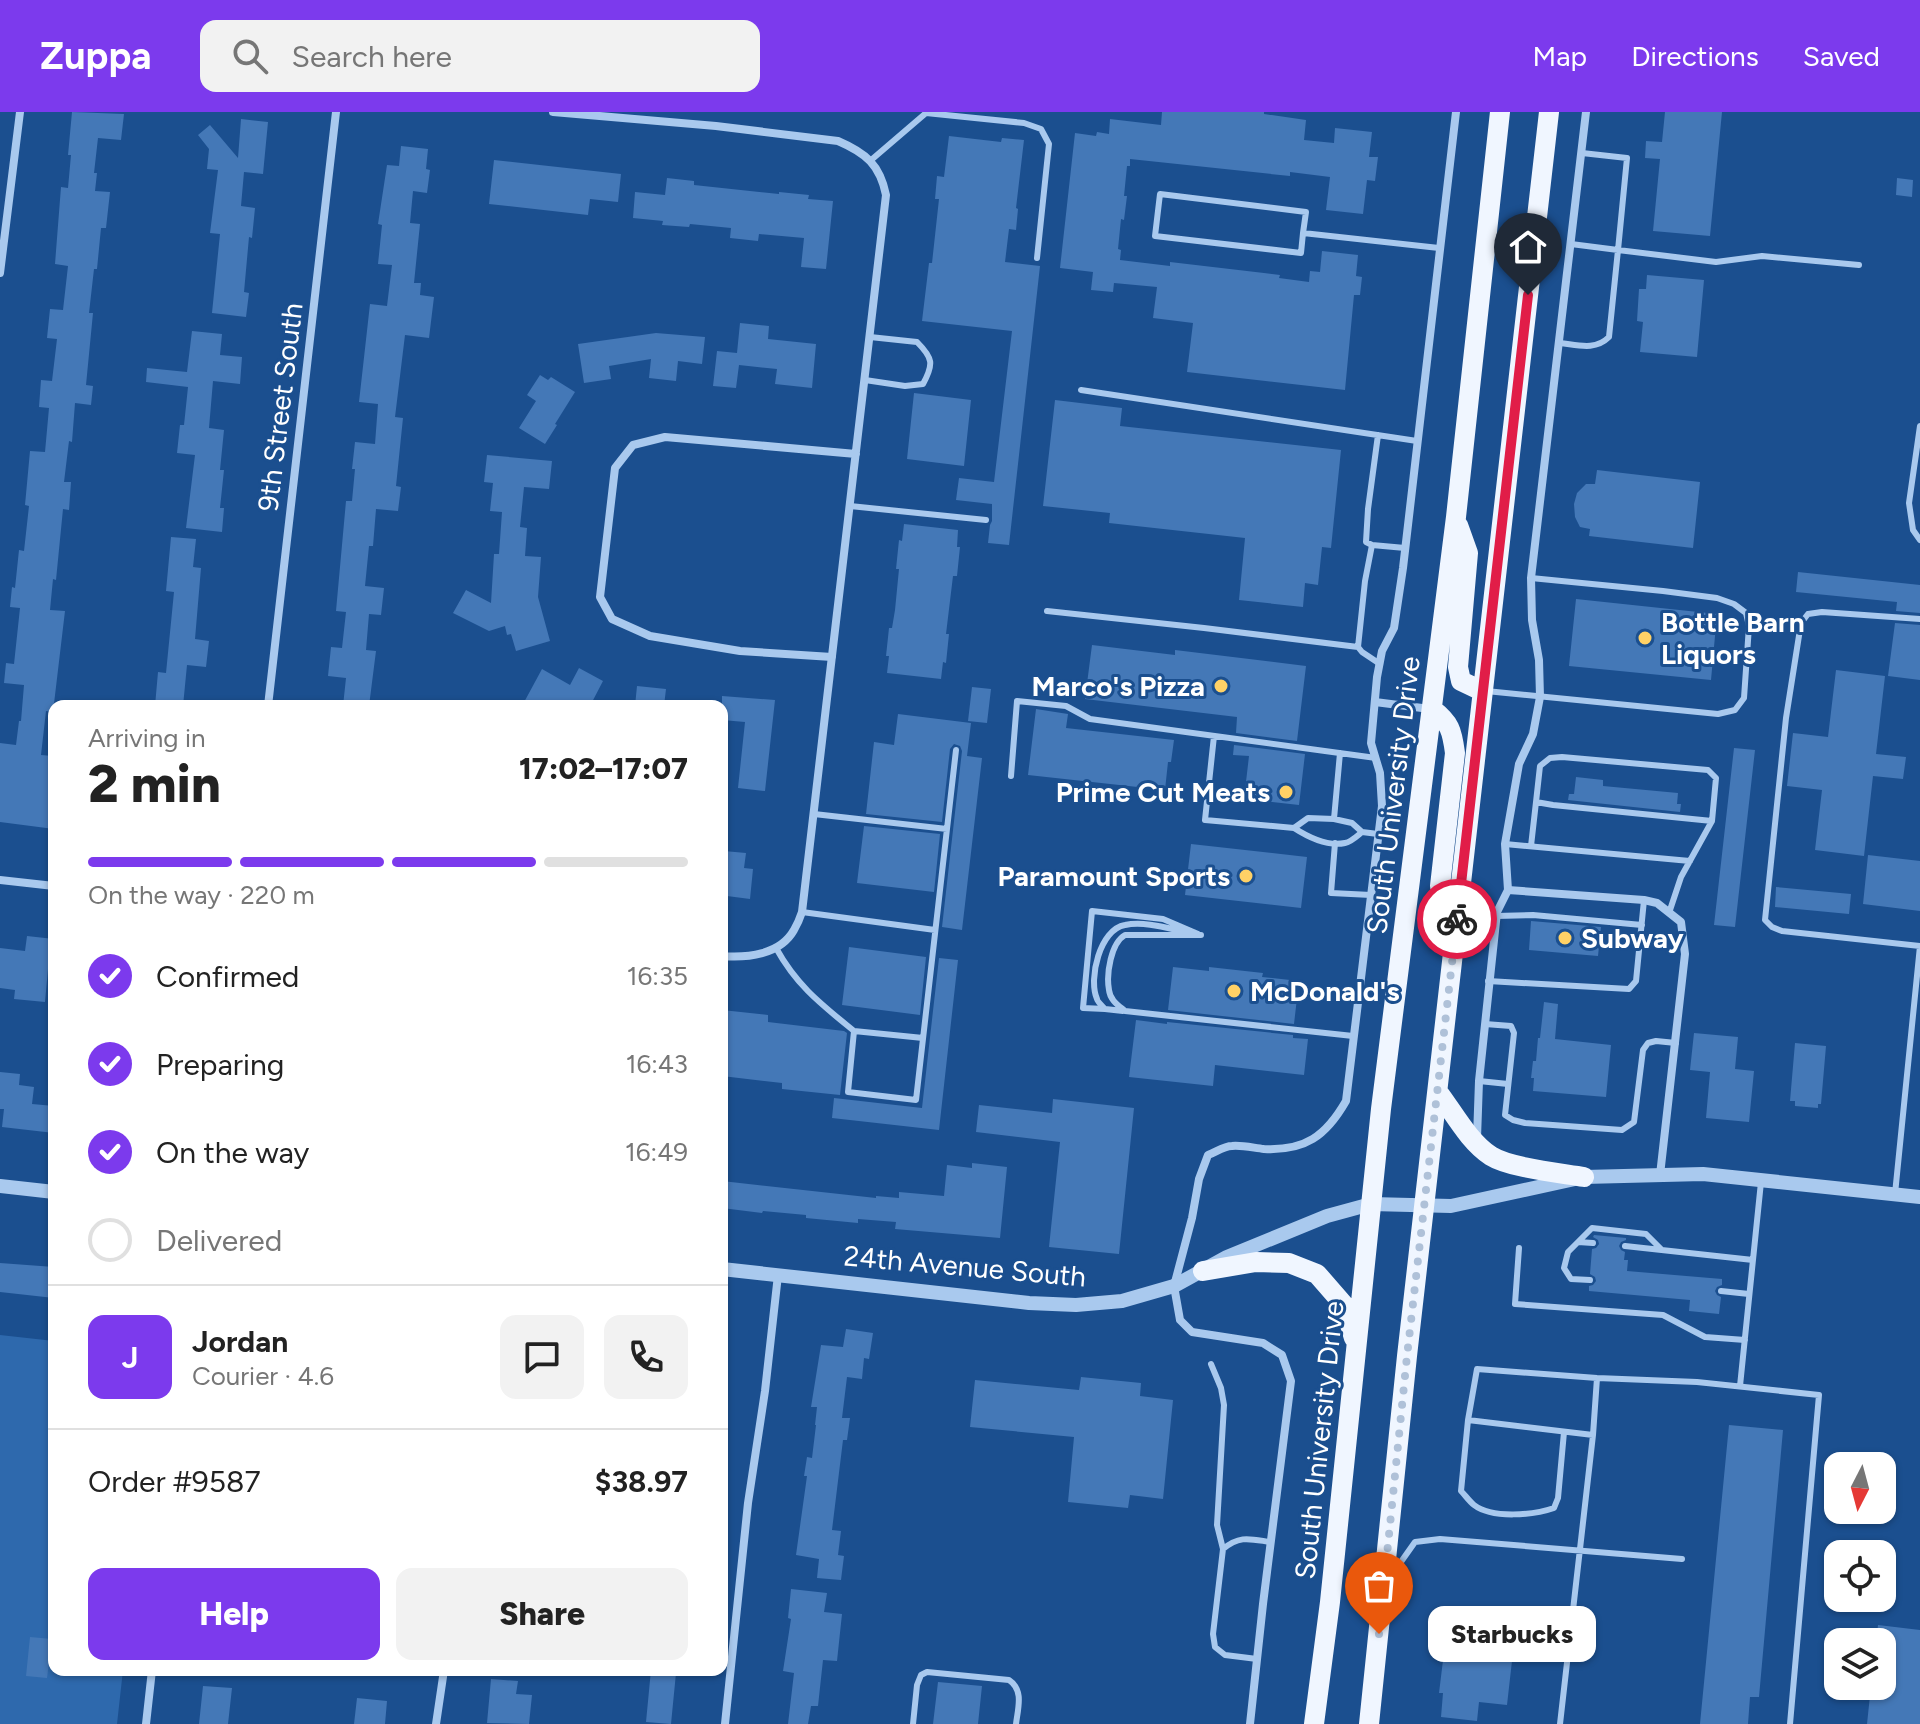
<!DOCTYPE html>
<html lang="en">
<head>
<meta charset="utf-8">
<style>
  body { margin:0; font-family:Figtree,sans-serif; background:#f2f2f2; color:#222; height:100vh; display:flex; flex-direction:column; font-size:30px; white-space:nowrap }
  * { box-sizing:border-box; margin:0 }
  p { font-size:26px; color:#767676 }
  .icon { flex:none; width:44px; height:44px; fill:none; stroke:currentColor; stroke-width:2; stroke-linecap:round; stroke-linejoin:round }
  .map { position:relative; flex:1; overflow:hidden }
  .details { position:absolute; left:48px; top:588px; width:680px; height:976px; display:flex; flex-direction:column; background:#fff; border-radius:16px; box-shadow:0 2px 6px #0004 }
  .details>* { flex:none }
  .needle { width:52px; rotate:186deg }
  .fabs { position:absolute; left:1824px; top:1340px; display:grid; gap:16px }
  .fabs a { display:grid; place-items:center; width:72px; height:72px; border-radius:16px; background:#fff; box-shadow:0 2px 6px #0004; font-size:40px }
  .pin { position:absolute; display:grid; place-items:center; width:68px; height:68px; color:#fff; margin:-82px -34px; border-radius:50% 50% 50% 0; rotate:-45deg; box-shadow:0 0 8px #0007 }
  .pin .icon { rotate:45deg }
  .courier { position:absolute; display:grid; place-items:center; width:80px; height:80px; margin:-40px; border:6px solid #e11d48; border-radius:50%; background:#fff; color:#222; box-shadow:0 2px 10px #0007 }
  .bubble { position:absolute; height:56px; border-radius:16px; background:#fff; box-shadow:0 2px 6px #0004; font-size:26px; font-weight:800; line-height:56px; text-align:center }
  .headline em { font-style:normal; font-weight:800 }
  .headline div { display:flex; flex-direction:column-reverse }
  .headline { display:flex; align-items:center; justify-content:space-between; height:136px; padding:0 40px }
  h1 { font-size:52px; font-weight:800; line-height:60px }
  .bar { display:grid; grid-template-columns:repeat(4,1fr); gap:12px 8px; align-content:center; height:96px; padding:0 40px }
  .bar i { height:10px; border-radius:6px; background:#e0e0e0 }
  .bar .selected { background:#7c3aed }
  .bar p { grid-column:span 4 }
  .line { display:flex; align-items:center; gap:20px; padding:0 40px; border-top:2px solid #e0e0e0 }
  .line div { flex:1 }
  .round { display:grid; place-items:center; flex:none; width:84px; height:84px; border-radius:16px; background:#f2f2f2 }
  ol { padding:0 40px; list-style:none }
  li { display:flex; align-items:center; gap:24px; height:88px }
  li p { margin-inline-start:auto }
  li .icon { padding:8px; border-radius:50%; background:#7c3aed; color:#fff; stroke-width:4 }
  li:last-child { color:#767676 }
  li i { width:44px; height:44px; border:4px solid #e0e0e0; border-radius:50% }
  .primary-button { display:flex; gap:16px; margin-top:auto; padding:16px 40px }
  .primary-button a { flex:1; height:92px; border-radius:16px; background:#7c3aed; color:#fff; font-size:32px; font-weight:800; line-height:92px; text-align:center }
  .primary-button a+a { background:#f2f2f2; color:#222 }
  header { display:flex; align-items:center; gap:48px; box-sizing:border-box; height:112px; padding:0 40px; background:#7c3aed; color:#fff }
  header strong { font-size:38px }
  nav { display:flex; gap:44px; margin-inline-start:auto; font-size:28px }
  .search { width:560px; height:72px; background:#f2f2f2; display:flex; align-items:center; gap:20px; box-sizing:border-box; padding:0 28px; border-radius:16px; color:#767676; font-size:30px }
  .map>svg:first-child { display:block }
  .green { fill:#2e69ad }
  .building { fill:#4478b7 }
  .lines { fill:none; stroke-linecap:round; stroke-linejoin:round }
  .service { stroke:#a9c9ee; stroke-width:6 }
  .minor { stroke:#a9c9ee; stroke-width:8 }
  .tertiary { stroke:#a9c9ee; stroke-width:14 }
  .primary { stroke:#f0f6ff; stroke-width:20 }
  .done { stroke:#afc1d8; stroke-width:8; stroke-dasharray:0 14.4 }
  .route { stroke:#e11d48; stroke-width:10 }
  .poi-dot { fill:#ffd166; stroke:#1b4f8f; stroke-width:3 }
  .labels { text-anchor:middle; dominant-baseline:central; stroke-width:6; stroke-linejoin:round; paint-order:stroke }
  .street-label { font-size:28px; fill:#fff; stroke:#1b4f8f }
  .poi-label { font-size:28px; font-weight:bold; fill:#fff; stroke:#1b4f8f; text-anchor:start }
</style>
</head>
<body>
<header>
<strong>Zuppa</strong>
<div class="search"><svg class="icon" aria-label="search" viewBox="0 0 24 24"><circle cx="10" cy="10" r="6"/><path d="M15 15l6 6"/></svg>Search here</div>
<nav><a>Map</a><a>Directions</a><a>Saved</a></nav>
</header>
<div class="map">
<svg width="1920" height="1612" viewBox="0 0 1920 1612">
  <rect width="100%" height="100%" fill="#1b4f8f"/>
  <path class="green" d="M0,1223L54,1229V1558H123L117,1612H0Z"/>
  <path class="building" d="M72,0L124,2L121,28L98,26L94,61H97L95,79L110,80L106,116H101L97,157H94L89,201H93L86,273L93,274L91,293L75,291L72,330L69,329L64,370H71L69,398L63,397L56,468L53,467L50,498L65,499L53,600L46,599L41,643L53,644L49,683L54,684V717L0,710V631L16,633L19,609H21L24,573L4,571L6,551L14,552L20,496L10,495L12,475L15,476L19,438L24,439L29,394L25,393L30,339L45,340L49,296L39,295L41,268L52,269L57,227L47,226L50,197L63,198L68,154L55,152L61,75L68,76L71,43H68Z
    M1162,0H1264V2L1306,8L1304,28L1334,31L1335,16L1372,20L1369,45H1378L1375,69L1367,68L1363,102L1326,98L1330,65L1290,60V64L1130,47V54H1127L1124,84H1127L1124,108L1121,107L1118,137L1121,138L1120,148L1170,154V150L1264,161L1280,163L1279,166L1309,170L1310,159L1320,160L1322,139L1358,143L1356,164L1362,165L1360,183H1354L1345,278L1187,260L1193,211L1153,206L1157,175L1114,171L1113,180L1091,178L1093,160L1060,156L1075,21L1096,24L1097,20L1109,22L1110,7L1161,13Z
    M1665,0H1722L1710,124L1653,119L1660,47L1645,46L1646,29L1662,30Z
    M241,7L268,10L263,62L244,60L241,94L255,96L252,126L249,125L244,180L249,181L246,205L212,201L220,122L210,121L218,58L207,57L209,37L198,23L210,13L238,46Z
    M949,24L1001,30L1002,26L1024,28L1016,96L1018,97L1016,118L1009,117L1005,150L1040,154L1009,433L988,431L990,413L992,409V392L956,388L959,366L994,370L1012,219L922,209L929,151H932L939,87H935L937,64L944,65Z
    M401,34L428,37L426,57L430,58L427,81L413,79L410,111L420,112L414,171H421L420,183L434,185L429,226L405,223L395,305L403,306L396,374L401,375L398,399L376,397L373,434H369L365,474L384,476L381,503L369,502L366,538L376,539L369,594H343L346,566L328,564L331,535L342,536L346,500L336,499L346,389H352L355,357H352L355,330L375,332L378,292L359,290L370,192L387,194L392,153L378,152L382,113L378,112L387,53L399,54Z
    M494,48L621,62L618,90L590,87L588,103L489,92Z
    M667,66L694,69V73L779,82V80L809,83L808,87L833,89L826,157L801,155L804,126L759,122L758,129L730,126L731,116L690,112L689,115L662,113L663,109L633,106L635,80L665,83Z
    M1897,66L1913,68L1912,85L1896,83Z
    M1647,163L1704,168L1697,245L1640,240L1643,210L1637,209L1639,177H1646Z
    M740,211L769,214L768,227L816,232L812,276L775,272L777,257L739,253L736,276L713,274L717,239L737,241Z
    M192,219L222,222L220,243L242,245L240,272L213,269L209,316L224,318L220,358H224L220,396H224L222,420L186,416L195,343L177,341L180,313H184L188,275L146,270L147,256L187,260Z
    M656,221L705,225L702,252L678,249L676,269L649,266L651,247L609,254L611,267L584,271L578,232Z
    M540,263L548,268L551,265L575,280L555,312L557,313L545,332L519,316L536,289L527,283Z
    M914,281L971,288L964,354L907,347Z
    M1055,288L1122,296L1120,314L1341,338L1331,436L1322,435L1318,473L1305,471L1303,495L1239,488L1245,426L1109,411L1110,401L1043,394Z
    M487,343L552,349L549,377L524,375L520,415L527,416L525,444L541,445L538,485L550,529L516,539L511,522L507,523L505,514L489,519L453,501L466,478L491,491L494,442H499L502,400L490,399L493,371L484,370Z
    M1597,358L1700,370L1693,436L1589,424L1590,417L1580,415L1575,405L1574,392L1577,381L1586,372H1595Z
    M904,412L958,418L957,435H960L957,464H953L946,522H949L946,551L943,550L941,567L887,561L889,544H886L889,516H892L895,498L899,457H896L899,428L902,429Z
    M171,425L196,427L193,455L201,456L195,527L209,529L206,555L187,553L183,594H155L158,560L166,561L174,480L166,479Z
    M1798,460L1920,473V501L1896,499L1897,490L1796,480Z
    M1576,487L1717,502L1711,568L1569,554Z
    M1895,511L1920,513V568L1888,564Z
    M1092,533L1175,543V538L1306,554L1297,629L1236,621L1237,605L1085,587Z
    M579,556L603,569L590,594H522L542,557L570,573Z
    M1836,558L1885,564L1876,642L1906,645L1903,667L1873,664L1864,744L1815,738L1822,678L1787,674L1793,621L1828,625Z
    M637,574L666,577L664,594H635Z
    M972,575L991,577L987,611L968,609Z
    M722,584L775,588L765,679L738,676L745,610L722,608Z
    M1036,597L1068,602L1066,616L1174,628L1171,650H1168L1165,678L1028,663Z
    M898,602L971,611L967,644L982,646L962,818L942,815L962,639L960,634L954,632L950,637L942,710L866,702L874,630L894,633Z
    M1234,633L1305,642L1299,693L1244,687L1249,644L1233,643Z
    M1734,636L1755,638L1735,815L1714,813Z
    M1576,665L1603,668V674L1678,681L1677,692H1681L1680,700L1568,688L1569,682H1574Z
    M864,714L940,722L934,780L857,771Z
    M1191,732L1307,745L1301,796L1185,783Z
    M724,739L746,741L744,756L753,757L750,787L727,784L728,775L722,774Z
    M1868,743L1920,749V799L1863,792Z
    M1776,775L1851,782L1849,802L1775,795Z
    M1531,809L1601,815L1598,844L1529,838Z
    M27,824L54,827V858L48,857L45,890L14,887L15,878L0,876V836L25,839Z
    M849,835L926,845L920,903L842,893Z
    M939,846L958,848L939,1018L832,1006L834,986L922,996Z
    M1173,855L1209,859V855L1263,861L1262,865L1299,869L1294,912L1168,898Z
    M1544,890L1558,892L1555,927L1611,933L1606,985L1533,979L1534,966H1531L1533,949H1536L1538,926H1540Z
    M722,898L768,903V910L844,919L847,921L840,983L782,977V971L722,964Z
    M1136,908L1167,912V910L1293,923V926L1308,927L1304,963L1215,953L1213,974L1129,965Z
    M1694,921L1738,925L1735,957L1754,959L1749,1010L1706,1006L1710,960L1690,958Z
    M1795,931L1826,934L1821,992H1818V996L1795,994V989H1790Z
    M0,960L20,962L19,973L34,975L32,992L54,994V1021L2,1015L4,997H0Z
    M1053,987L1134,996L1119,1142L1049,1135L1060,1030L976,1020L979,993L1052,1001Z
    M972,1051L1007,1055L1000,1126L895,1117L896,1110L858,1107V1111L806,1106V1103L763,1099L762,1101L722,1096V1069L876,1086V1084L899,1086V1080L944,1084L947,1053L972,1056Z
    M1594,1123L1626,1126V1128L1621,1130L1619,1134L1621,1138L1625,1140L1624,1148H1628L1627,1159L1722,1167V1173L1717,1175L1715,1179L1717,1183L1721,1185L1719,1202L1689,1199L1690,1188L1589,1179V1174L1593,1173L1596,1169L1595,1165L1590,1162L1592,1137L1596,1136L1599,1132L1598,1128L1593,1125Z
    M0,1151L54,1155V1186L0,1180Z
    M846,1217L873,1221L869,1247L864,1246L862,1267L847,1265L842,1306H850L847,1328H843L832,1418L841,1419L838,1443L844,1444L841,1468L817,1466L819,1447L796,1443L807,1364H804L807,1345L812,1346L816,1313H815L817,1295H811L821,1233L843,1235Z
    M1081,1265L1141,1271L1140,1284L1173,1288L1163,1387L1130,1383L1128,1396L1068,1390L1074,1325L970,1315L975,1268L1079,1278Z
    M1729,1313L1783,1318L1759,1585H1750L1748,1612H1700Z
    M791,1477L827,1481L824,1500L842,1502L837,1549L823,1548L818,1594H811L808,1612H788L794,1561L783,1559L791,1507L788,1506Z
    M1878,1513L1920,1518V1612H1867L1871,1574H1882V1530H1876Z
    M30,1525L52,1527L47,1566L26,1564Z
    M1445,1532L1513,1540L1507,1593L1479,1590L1477,1609L1441,1605L1443,1581H1439Z
    M651,1558L676,1561L671,1612L646,1610Z
    M491,1567L518,1569L516,1582L532,1583L529,1612L487,1611Z
    M938,1570L982,1574L978,1612H933Z
    M203,1574L232,1576L228,1612H199Z
    M357,1586L387,1589L385,1612H354Z"/>
  <g class="lines">
    <path class="service" d="M1582,41L1627,46L1618,138L1716,150L1762,144L1859,153
      M870,49L926,1L1024,11L1041,17L1049,32L1037,146
      M1303,121L1301,141L1155,124L1160,82L1306,100L1303,121L1439,136
      M1560,231C1578,233 1595,239 1609,225L1618,138L1571,132
      M865,268L905,274L923,272C934,252 933,246 917,230L870,225
      M1081,278L1417,329
      M1920,314L1909,391L1913,418L1920,428
      M1378,323L1368,397L1366,430L1372,433L1405,436
      M850,394L986,408
      M1372,433L1365,469L1358,535L1362,540L1380,552
      M1047,499L1204,516L1358,535
      M1486,579L1718,602L1735,598L1744,586L1749,514L1746,501L1734,492L1717,486L1663,479L1531,466
      M1214,624L1205,708L1294,716L1308,706L1334,707L1352,711L1362,720L1378,722
      M1011,664L1017,589L1066,594L1090,607L1376,646
      M814,702L947,717
      M1334,707L1340,641
      M1294,716C1308,725 1327,735 1345,731C1351,730 1357,724 1362,720
      M1335,731L1331,781L1371,783
      M1505,732L1690,749
      M1531,734L1536,690
      M802,800L935,818
      M1669,801L1681,765L1712,709L1716,666L1708,658L1562,645L1550,646L1540,654L1536,690L1553,693L1712,709
      M1496,804L1533,803L1642,813
      M1201,823H1125C1111,831 1106,862 1109,878C1110,888 1118,893 1125,899L1353,924
      M776,836C797,874 821,892 854,919L848,980L916,988L956,638
      M1488,869L1629,877L1636,869L1644,788
      M1105,897L1083,896L1092,799L1163,807L1198,822
      M1123,899L1105,897C1104,896 1097,889 1097,887C1088,867 1100,817 1125,813C1144,809 1167,816 1186,820
      M1485,912L1511,914L1514,921L1505,1003L1513,1008L1525,1011L1622,1018L1634,1010L1643,938L1648,931L1656,929L1676,931
      M854,919L923,926
      M1479,969L1508,972
      M1895,1082L1920,834L1782,819L1772,815L1765,808L1786,606L1801,511L1808,502L1822,500L1920,507
      M1578,1130L1592,1116L1646,1122L1662,1138
      M1625,1134L1753,1148
      M1519,1136L1515,1192L1663,1203L1705,1225L1745,1228
      M1590,1168L1571,1167L1564,1156L1568,1140L1578,1130L1593,1131
      M1721,1179L1749,1182
      M1211,1252L1221,1276L1224,1293L1217,1413L1223,1437
      M1740,1274L1761,1070
      M1468,1308L1461,1379C1465,1383 1469,1389 1474,1393C1492,1407 1534,1403 1554,1396L1558,1386L1564,1320
      M1593,1323L1468,1308L1477,1257L1597,1266L1697,1270L1819,1283L1790,1612
      M1391,1464L1415,1430L1440,1427L1682,1447
      M1257,1547L1225,1543L1215,1535L1213,1522L1223,1437C1240,1423 1250,1427 1270,1430
      M913,1612L917,1573L921,1563L927,1560L1009,1568C1024,1578 1018,1596 1016,1612
      M1560,1612L1593,1323L1597,1266"/>
    <path class="minor" d="M553,0L716,14L838,29C866,41 880,53 886,83L802,800C800,806 797,813 794,818C780,843 747,846 722,844
      M0,161L20,0
      M832,545L740,539L650,524L612,507L600,485L615,356L633,333L665,325L856,342
      M1375,590L1430,597
      M268,594L336,0
      M0,768L54,774
      M1508,778L1644,788L1657,791L1681,810L1685,842L1660,1063
      M1477,1026L1479,969L1497,800L1508,778L1505,732L1519,652L1533,622L1540,585L1539,548L1532,508L1531,466L1586,0
      M146,1612L152,1558
      M436,1612L444,1558
      M725,1612L748,1391L765,1279L778,1163
      M1250,1612L1263,1492L1291,1269L1282,1243L1263,1231L1192,1220L1180,1208L1174,1174L1192,1106L1199,1067L1208,1043C1216,1040 1224,1034 1232,1034C1242,1033 1254,1036 1264,1037C1305,1039 1326,1024 1346,989L1382,694L1380,661L1371,631L1377,565L1382,539L1394,516L1403,456L1456,0"/>
    <path class="tertiary" d="M0,1074L54,1080
      M722,1157L1029,1191L1076,1193L1122,1189L1174,1174L1227,1145L1327,1104L1371,1092L1451,1094L1584,1065L1703,1062L1920,1085"/>
    <path class="primary" d="M1458,413L1468,441L1458,555L1461,569L1482,579
      M1432,597C1450,611 1452,618 1455,641L1440,774L1458,803
      M1438,980C1454,1001 1469,1030 1491,1044C1510,1056 1561,1061 1584,1065
      M1203,1159L1256,1150L1289,1151L1317,1162L1344,1193L1354,1226
      M1314,1612L1330,1490L1381,997L1456,405L1500,0
      M1369,1612L1407,1244L1549,0"/>
  </g>
  <g class="lines">
    <path class="done" d="M1379,1522L1407,1244L1457,807"/>
    <path class="route" d="M1457,807L1528,183"/>
  </g>
  <g class="poi-dot">
    <circle cx="1645" cy="526" r="8"/>
    <circle cx="1221" cy="574" r="8"/>
    <circle cx="1286" cy="680" r="8"/>
    <circle cx="1246" cy="764" r="8"/>
    <circle cx="1565" cy="826" r="8"/>
    <circle cx="1234" cy="879" r="8"/>
  </g>
  <g class="labels">
    <g class="street-label">
      <text transform="translate(280 295) rotate(-83)">9th Street South</text>
      <text transform="translate(1393 683) rotate(-83)">South University Drive</text>
      <text transform="translate(965 1154) rotate(5)">24th Avenue South</text>
      <text transform="translate(1319 1328) rotate(-84)">South University Drive</text>
    </g>
    <g class="poi-label">
      <text x="1661" y="510">Bottle Barn<tspan x="1661" dy="32">Liquors</tspan></text>
      <text x="1205" y="574" text-anchor="end">Marco's Pizza</text>
      <text x="1270" y="680" text-anchor="end">Prime Cut Meats</text>
      <text x="1230" y="764" text-anchor="end">Paramount Sports</text>
      <text x="1581" y="826">Subway</text>
      <text x="1250" y="879">McDonald's</text>
    </g>
  </g>
</svg>
<div class="fabs">
<a><svg class="needle" viewBox="-14 -14 28 28"><path d="M0-13l5 13h-10z" fill="#e53935"/><path d="M0 13l5-13h-10z" fill="#767676"/></svg></a>
<a><svg class="icon" aria-label="locate" viewBox="0 0 24 24"><circle cx="12" cy="12" r="6"/><path d="M12 2v4M12 18v4M2 12h4M18 12h4"/></svg></a>
<a><svg class="icon" aria-label="layers" viewBox="0 0 24 24"><path d="M12 4l9 5-9 5-9-5zM3 14l9 5 9-5"/></svg></a>
</div>
<div class="pin" style="left:1379px;top:1522px;background:#ea580c"><svg class="icon" aria-label="bag" viewBox="0 0 24 24"><path d="M5 8h14l-1 12H6zM9 8a3 3 0 0 1 6 0"/></svg></div>
<div class="pin" style="left:1528px;top:183px;background:#1f2937"><svg class="icon" aria-label="home" viewBox="0 0 24 24"><path d="M3 11l9-7 9 7M6 9v11h12V9"/></svg></div>
<div class="courier" style="left:1457px;top:807px"><svg class="icon" aria-label="bike" viewBox="0 0 24 24"><circle cx="6" cy="16" r="4"/><circle cx="18" cy="16" r="4"/><path d="M6 16l4-8h5l3 8M10 8l3 8H6M13 5h3"/></svg></div>
<div class="bubble" style="left:1428px;top:1494px;width:168px">Starbucks</div>
<section class="details">
<div class="headline"><div><h1>2 min</h1><p>Arriving in</p></div><em>17:02–17:07</em></div>
<div class="bar"><i class="selected"></i><i class="selected"></i><i class="selected"></i><i></i><p>On the way · 220 m</p></div>
<ol>
<li><svg class="icon" aria-label="check" viewBox="0 0 24 24"><path d="M5 12l5 5 9-10"/></svg>Confirmed<p>16:35</p></li>
<li><svg class="icon" aria-label="check" viewBox="0 0 24 24"><path d="M5 12l5 5 9-10"/></svg>Preparing<p>16:43</p></li>
<li><svg class="icon" aria-label="check" viewBox="0 0 24 24"><path d="M5 12l5 5 9-10"/></svg>On the way<p>16:49</p></li>
<li><i></i>Delivered</li>
</ol>
<div class="line" style="height:144px"><b class="round" style="background:#7c3aed;color:#fff">J</b><div><b>Jordan</b><p>Courier · 4.6</p></div><a class="round"><svg class="icon" aria-label="chat" viewBox="0 0 24 24"><path d="M4 5h16v11H9l-5 4z"/></svg></a><a class="round"><svg class="icon" aria-label="phone" viewBox="0 0 24 24"><path d="M5 4h4l2 5-3 2q2 4 5 5l2-3 5 2v4C11 20 4 13 5 4z"/></svg></a></div>
<div class="line" style="height:104px"><div>Order #9587</div><b>$38.97</b></div>
<div class="primary-button"><a>Help</a><a>Share</a></div>
</section>
</div>
</body>
</html>
